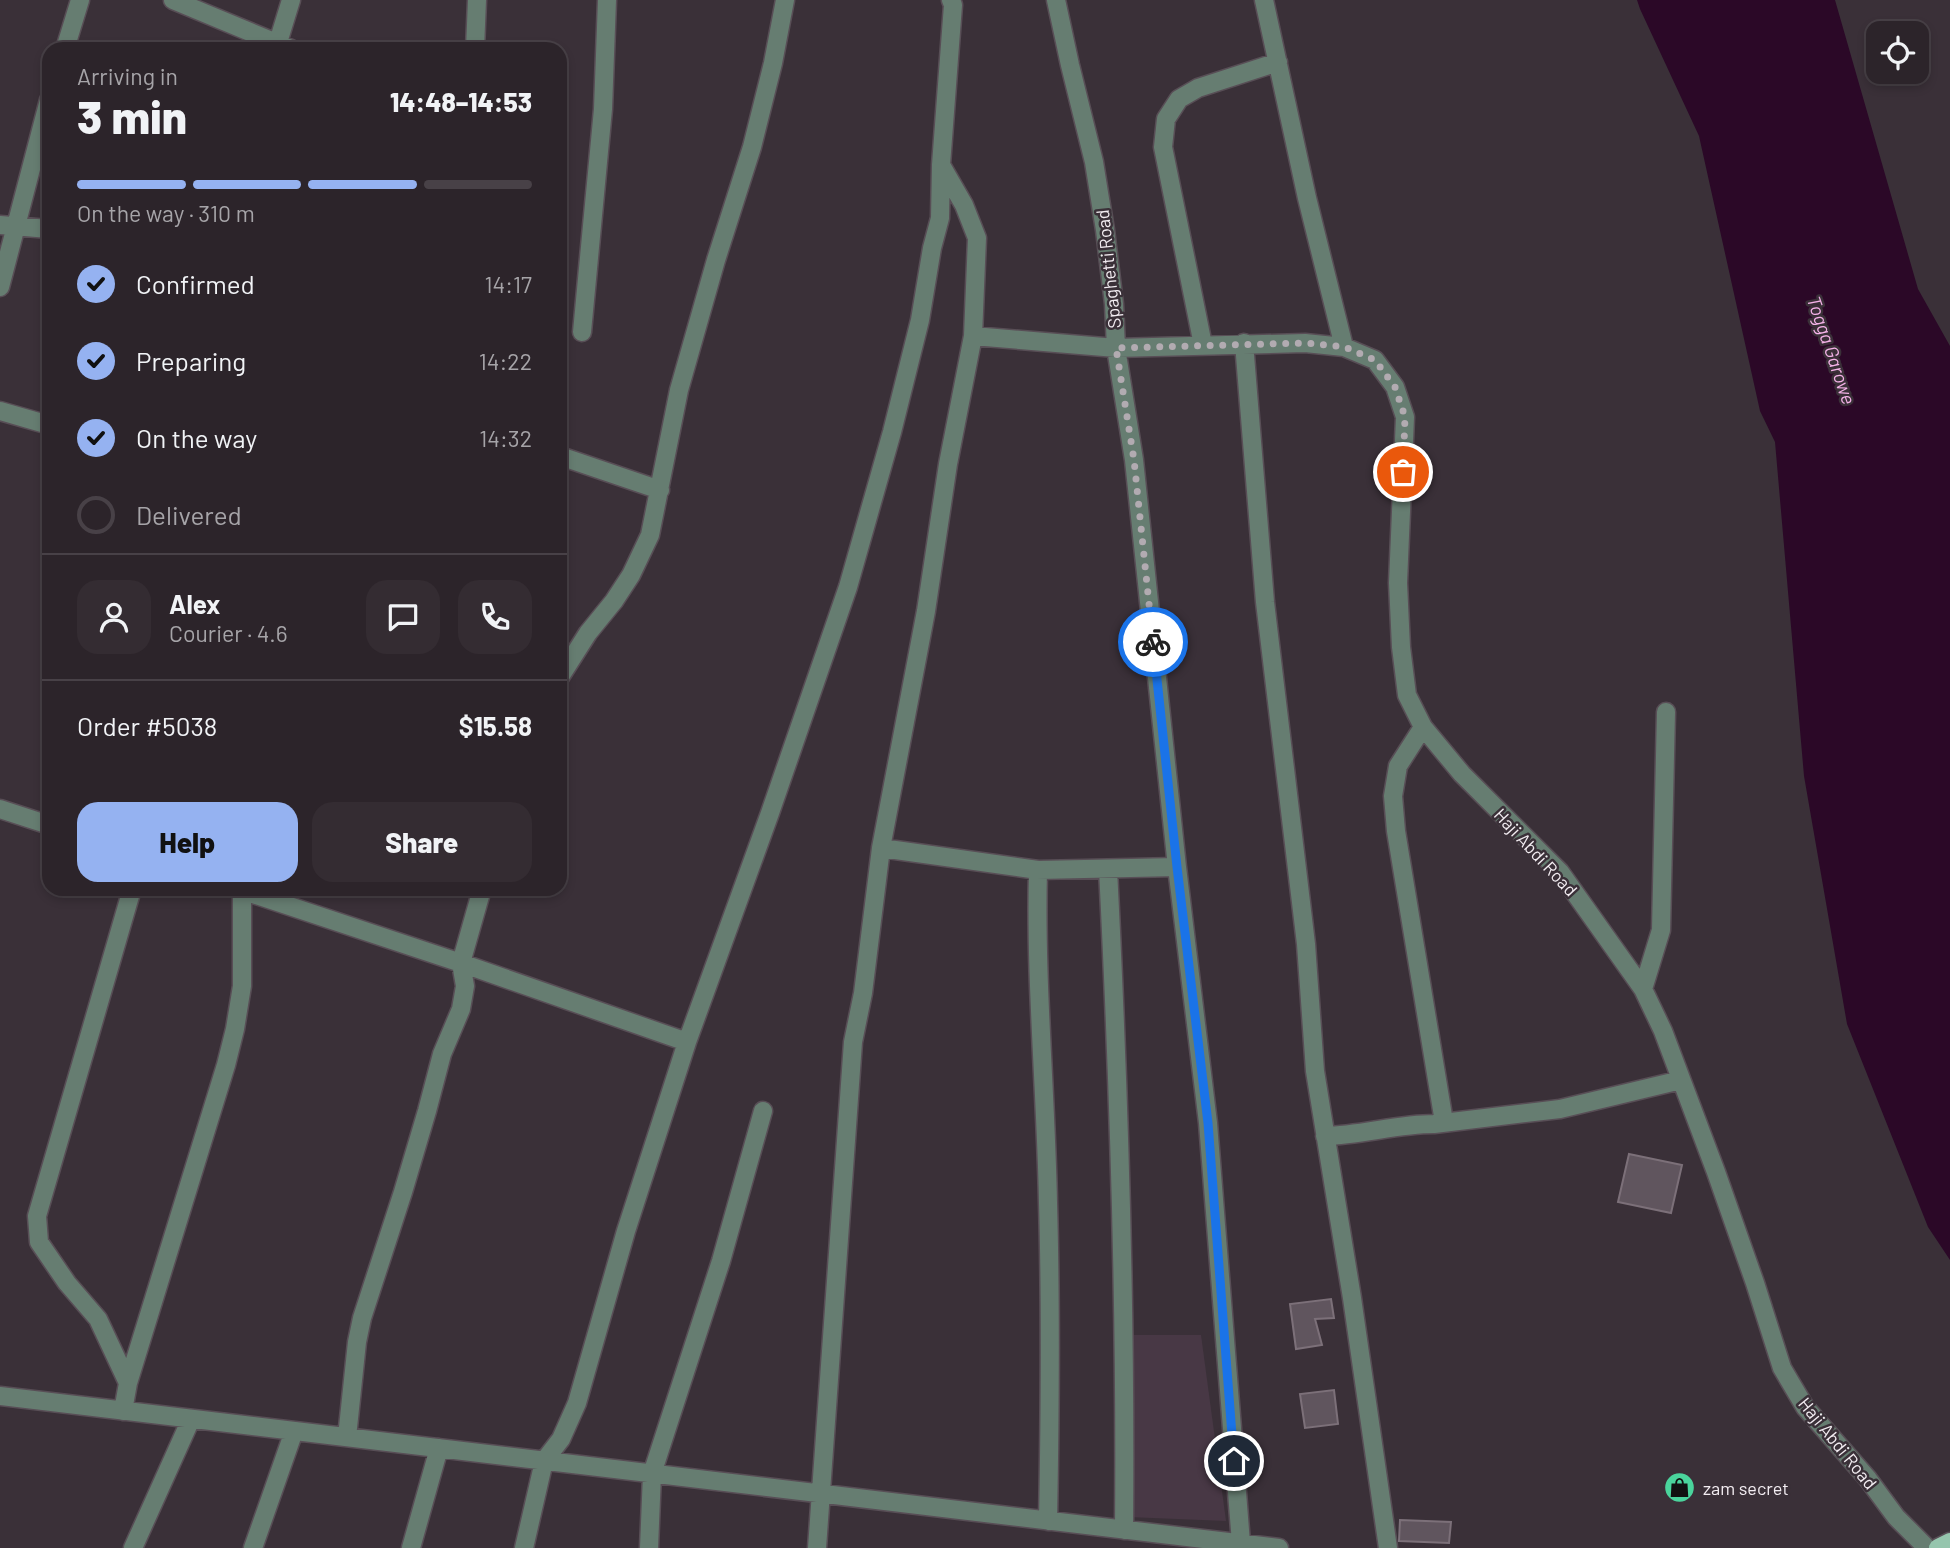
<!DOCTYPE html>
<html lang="en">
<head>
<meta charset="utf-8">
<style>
  body { margin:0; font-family:Barlow,sans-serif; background:#342c32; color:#f1f3f6; height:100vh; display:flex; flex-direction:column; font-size:26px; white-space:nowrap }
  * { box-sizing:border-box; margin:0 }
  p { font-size:23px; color:#a6a4a8 }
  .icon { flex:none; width:38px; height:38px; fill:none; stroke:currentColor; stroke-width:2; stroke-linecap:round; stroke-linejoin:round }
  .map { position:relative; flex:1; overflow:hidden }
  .details { position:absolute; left:42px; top:42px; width:525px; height:854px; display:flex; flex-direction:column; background:#2c242a; border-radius:21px; box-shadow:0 4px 10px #0003,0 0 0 2px #484147 }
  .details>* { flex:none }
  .tools { position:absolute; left:1866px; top:21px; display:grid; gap:14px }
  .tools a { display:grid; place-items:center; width:63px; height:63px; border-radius:14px; background:#2c242a; box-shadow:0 4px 10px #0003,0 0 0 2px #484147; font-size:35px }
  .pin { position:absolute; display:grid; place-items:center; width:60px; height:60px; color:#fff; margin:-30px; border:4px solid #fff; border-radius:50%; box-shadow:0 2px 7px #0007 }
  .courier { position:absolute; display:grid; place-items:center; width:70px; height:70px; margin:-35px; border:5px solid #1a73e8; border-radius:50%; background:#fff; color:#222; box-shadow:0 2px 9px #0007 }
  .overview em { font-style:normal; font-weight:800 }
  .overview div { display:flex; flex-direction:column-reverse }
  .overview { display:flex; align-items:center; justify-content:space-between; height:119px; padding:0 35px }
  h1 { font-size:46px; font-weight:800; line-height:52px }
  .bar { display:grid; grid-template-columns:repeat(4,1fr); gap:10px 7px; align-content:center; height:84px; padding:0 35px }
  .bar i { height:9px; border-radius:5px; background:#484147 }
  .bar .current { background:#95b2f1 }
  .bar p { grid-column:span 4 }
  .line { display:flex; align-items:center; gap:18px; padding:0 35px; border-top:2px solid #484147 }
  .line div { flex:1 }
  .round { display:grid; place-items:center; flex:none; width:74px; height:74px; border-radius:21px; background:#342c32 }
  ol { padding:0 35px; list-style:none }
  li { display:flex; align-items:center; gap:21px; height:77px }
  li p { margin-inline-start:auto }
  li .icon { padding:7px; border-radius:50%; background:#95b2f1; color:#111; stroke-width:4 }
  li:last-child { color:#a6a4a8 }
  li i { width:38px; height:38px; border:4px solid #484147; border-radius:50% }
  .action { display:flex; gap:14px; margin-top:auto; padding:14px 35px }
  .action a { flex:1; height:80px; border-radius:21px; background:#95b2f1; color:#111; font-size:28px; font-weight:800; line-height:80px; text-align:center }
  .action a+a { background:#342c32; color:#f1f3f6 }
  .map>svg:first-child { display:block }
  .built { fill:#483845 }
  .water { fill:#2b0827 }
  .building { fill:#60555e; stroke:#7c7079; stroke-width:2 }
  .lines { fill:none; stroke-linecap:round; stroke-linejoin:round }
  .minor-casing { stroke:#584e56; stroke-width:21 }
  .major-casing { stroke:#584e56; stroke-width:21 }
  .minor { stroke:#667d71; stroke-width:18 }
  .major { stroke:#95c5ad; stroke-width:18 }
  .done { stroke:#b2abb1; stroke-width:7; stroke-dasharray:0 12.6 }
  .route { stroke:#1a73e8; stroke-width:9 }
  .labels { text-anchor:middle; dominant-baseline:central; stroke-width:5; stroke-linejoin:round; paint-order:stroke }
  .street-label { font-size:18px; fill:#f3edf2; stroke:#3a3038 }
  .poi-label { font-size:18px; fill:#f3edf2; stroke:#3a3038; text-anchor:start }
  .water-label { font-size:19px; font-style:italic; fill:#f4b2e8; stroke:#3a3038 }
</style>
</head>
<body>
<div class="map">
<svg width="1950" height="1548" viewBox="0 0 1950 1548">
  <rect width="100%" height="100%" fill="#3a3038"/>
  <path class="built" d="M1127,1335H1201L1226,1521L1128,1517Z"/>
  <path class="water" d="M1637,0H1835L1918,289L1950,346V1260L1928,1227L1847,1024L1804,776L1775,442L1760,411L1699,136L1640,9Z"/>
  <path class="building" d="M1629,1154L1682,1165L1671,1213L1618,1202Z
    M1331,1299L1334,1318L1315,1319L1322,1345L1296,1349L1290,1304Z
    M1334,1390L1338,1424L1305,1428L1300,1394Z
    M1400,1520L1451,1522L1449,1543L1399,1541Z"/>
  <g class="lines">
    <defs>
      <path id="minor" d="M173,0L291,49
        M1056,0L1070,65L1094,162L1105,230L1114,304L1116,348L1134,460L1177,867L1208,1123L1241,1543
        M1264,0L1307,198L1344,347
        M65,49L80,0
        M276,49L291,0
        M475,49L477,0
        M0,225L49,229
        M0,287L49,100
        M582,332L603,109L607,0
        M973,336L1116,348L1305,343L1344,347L1375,360L1395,387L1405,417L1398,583L1401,647L1407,695L1423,727L1462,774L1560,872L1643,989L1663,1031L1716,1172L1755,1283L1782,1368L1805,1407L1868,1479L1896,1517L1927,1548
        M1244,343L1265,602L1306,944L1315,1071L1352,1298L1388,1548
        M1203,345L1163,147L1166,119L1179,99L1198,88L1278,62
        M0,411L49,425
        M560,456L660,490
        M560,677L588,633L614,601L631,575L650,535L679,390L716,260L752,147L773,63L785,0
        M1423,727L1398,766L1393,796L1396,831L1444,1122
        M0,809L49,825
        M881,848L1038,870L1177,867
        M1108,869C1119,1089 1126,1309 1124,1530
        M1038,870C1035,981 1046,1092 1048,1203C1051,1309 1050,1415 1048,1521
        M238,889L461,963L687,1042
        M1643,989L1661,930L1666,712
        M1325,1136C1362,1135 1397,1124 1434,1124L1560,1109L1681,1080
        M128,1383L98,1319L67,1283L39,1242L37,1216L132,889
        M0,1396L1279,1548
        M123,1411L128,1383L226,1065L235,1029L242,986V889
        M347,1437L357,1342L362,1318L403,1192L427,1111L442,1054L461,1009L465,986L461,963L482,889
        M133,1548L191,1419
        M253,1548L294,1431
        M411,1548L439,1448
        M524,1548L544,1461L561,1439L577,1403L626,1231L687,1042L770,813L848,587L892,432L920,320L932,248L940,218L941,166
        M649,1548L652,1474L721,1261L763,1111
        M817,1548L853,1042L863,993L881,848L926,611L948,464L973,336L977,238L964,205L941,165L953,5L951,0"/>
      <path id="major" d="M1938,1548L1950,1542"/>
    </defs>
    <use href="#minor" class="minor-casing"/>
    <use href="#major" class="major-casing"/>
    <use href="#minor" class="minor"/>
    <use href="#major" class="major"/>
  </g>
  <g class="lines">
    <path class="done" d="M1153,642L1134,460L1116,348L1305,343L1345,347L1375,360L1395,387L1405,417L1403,472"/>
    <path class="route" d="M1153,642L1177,867L1208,1123L1234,1461"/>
  </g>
  <defs>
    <symbol id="shop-disc" viewBox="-11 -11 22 22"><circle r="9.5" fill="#4ad49c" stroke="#3a3038"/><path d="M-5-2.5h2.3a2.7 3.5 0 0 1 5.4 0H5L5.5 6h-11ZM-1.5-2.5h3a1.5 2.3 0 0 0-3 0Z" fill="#111"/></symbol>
  </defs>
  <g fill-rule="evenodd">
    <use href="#shop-disc" x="1662" y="1470" width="35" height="35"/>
  </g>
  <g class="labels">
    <g class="street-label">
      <text transform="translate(1108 269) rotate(-96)">Spaghetti Road</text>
      <text transform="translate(1536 852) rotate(47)">Haji Abdi Road</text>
      <text transform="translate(1838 1443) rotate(51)">Haji Abdi Road</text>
    </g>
    <g class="poi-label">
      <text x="1703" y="1488">zam secret</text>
    </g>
    <g class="water-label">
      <text transform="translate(1832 350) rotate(71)">Togga Garowe</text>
    </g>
  </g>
</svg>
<div class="tools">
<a><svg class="icon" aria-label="locate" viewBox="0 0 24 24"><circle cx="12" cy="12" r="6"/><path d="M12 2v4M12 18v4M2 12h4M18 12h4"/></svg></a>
</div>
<div class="pin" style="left:1403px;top:472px;background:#ea580c"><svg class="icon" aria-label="bag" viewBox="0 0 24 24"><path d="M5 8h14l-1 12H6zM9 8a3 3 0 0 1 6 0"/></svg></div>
<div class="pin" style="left:1234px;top:1461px;background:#1f2937"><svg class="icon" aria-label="home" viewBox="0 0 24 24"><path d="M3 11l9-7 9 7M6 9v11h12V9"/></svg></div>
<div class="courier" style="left:1153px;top:642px"><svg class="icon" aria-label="bike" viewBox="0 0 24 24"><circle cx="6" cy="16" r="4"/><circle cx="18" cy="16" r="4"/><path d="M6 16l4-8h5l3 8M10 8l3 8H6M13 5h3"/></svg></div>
<section class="details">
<div class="overview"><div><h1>3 min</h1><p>Arriving in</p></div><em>14:48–14:53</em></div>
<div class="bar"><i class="current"></i><i class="current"></i><i class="current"></i><i></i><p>On the way · 310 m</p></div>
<ol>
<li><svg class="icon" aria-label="check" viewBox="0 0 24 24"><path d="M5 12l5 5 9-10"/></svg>Confirmed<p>14:17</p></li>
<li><svg class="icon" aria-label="check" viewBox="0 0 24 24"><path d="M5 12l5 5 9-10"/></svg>Preparing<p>14:22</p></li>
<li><svg class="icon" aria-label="check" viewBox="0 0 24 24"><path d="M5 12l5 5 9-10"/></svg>On the way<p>14:32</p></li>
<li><i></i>Delivered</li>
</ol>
<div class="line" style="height:126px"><a class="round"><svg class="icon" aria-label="person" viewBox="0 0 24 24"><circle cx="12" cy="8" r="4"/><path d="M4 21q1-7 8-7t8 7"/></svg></a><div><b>Alex</b><p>Courier · 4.6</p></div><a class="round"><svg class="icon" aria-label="chat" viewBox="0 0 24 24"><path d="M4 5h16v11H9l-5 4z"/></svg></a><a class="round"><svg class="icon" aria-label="phone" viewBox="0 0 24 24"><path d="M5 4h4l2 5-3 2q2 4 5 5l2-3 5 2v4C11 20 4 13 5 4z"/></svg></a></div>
<div class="line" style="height:91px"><div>Order #5038</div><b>$15.58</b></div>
<div class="action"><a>Help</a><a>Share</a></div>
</section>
</div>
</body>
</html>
